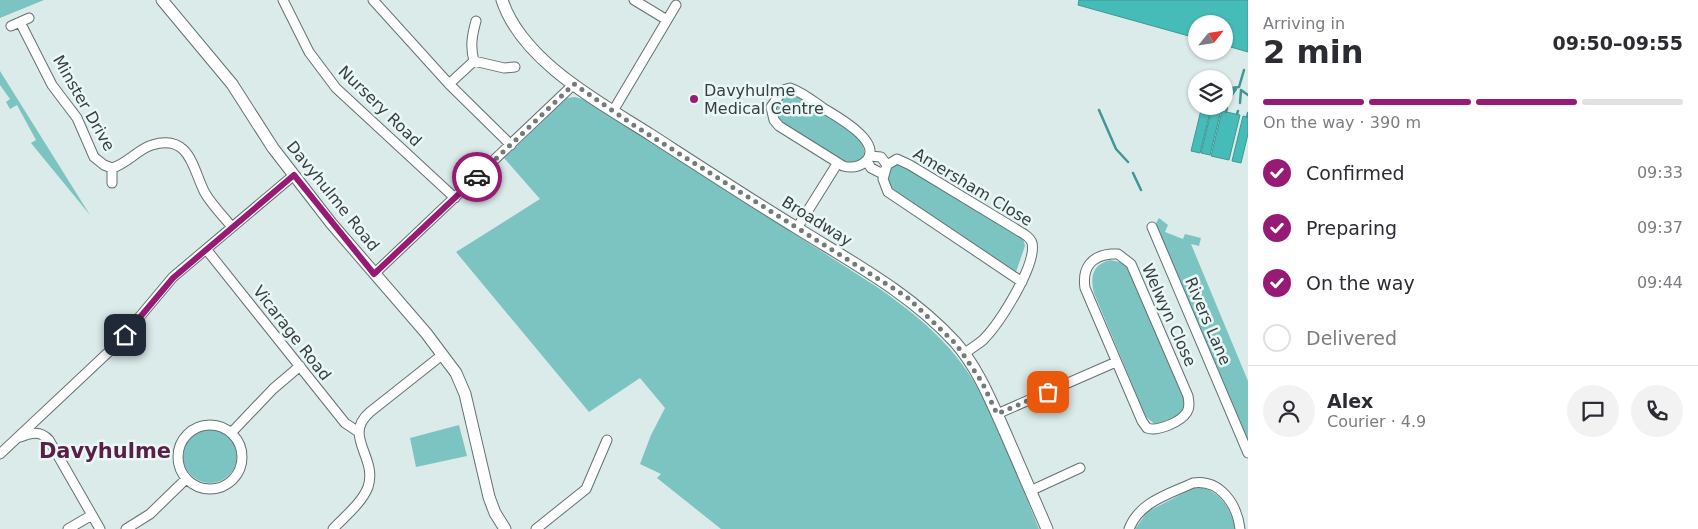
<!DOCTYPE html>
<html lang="en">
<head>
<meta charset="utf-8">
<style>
  body { margin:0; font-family:"DejaVu Sans",sans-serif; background:#f2f2f3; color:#2b2b33; height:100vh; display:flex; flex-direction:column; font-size:19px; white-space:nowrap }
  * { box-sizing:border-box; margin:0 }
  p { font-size:16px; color:#7c7c81 }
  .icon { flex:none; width:28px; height:28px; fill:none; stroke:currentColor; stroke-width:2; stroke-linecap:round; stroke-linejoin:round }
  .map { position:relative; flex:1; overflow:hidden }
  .panel { display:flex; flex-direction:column; background:#fff; width:450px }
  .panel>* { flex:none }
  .needle { width:32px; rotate:60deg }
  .controls { position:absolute; left:1188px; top:15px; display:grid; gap:10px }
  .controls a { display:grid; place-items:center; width:45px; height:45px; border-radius:50%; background:#fff; box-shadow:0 1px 4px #0004; font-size:25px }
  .pin { position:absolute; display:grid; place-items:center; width:42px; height:42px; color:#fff; margin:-21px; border-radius:10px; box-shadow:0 2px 8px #0006 }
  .courier { position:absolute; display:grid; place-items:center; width:50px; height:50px; margin:-25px; border:4px solid #971b75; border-radius:50%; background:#fff; color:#222; box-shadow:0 1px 6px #0007 }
  .summary em { font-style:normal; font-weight:600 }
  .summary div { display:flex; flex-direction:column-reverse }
  .summary { display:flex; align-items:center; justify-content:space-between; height:85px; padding:0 15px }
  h1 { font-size:32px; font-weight:600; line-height:38px }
  .bar { display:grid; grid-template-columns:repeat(4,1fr); gap:8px 5px; align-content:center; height:60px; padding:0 15px }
  .bar i { height:6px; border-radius:4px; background:#e1e1e2 }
  .bar .current { background:#971b75 }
  .bar p { grid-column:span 4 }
  .line { display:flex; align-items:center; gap:12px; padding:0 15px; border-top:1px solid #e1e1e2 }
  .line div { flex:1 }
  .round { display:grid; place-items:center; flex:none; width:52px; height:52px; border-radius:26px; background:#f2f2f3 }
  ol { padding:0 15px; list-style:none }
  li { display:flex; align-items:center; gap:15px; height:55px }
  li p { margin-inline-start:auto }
  li .icon { padding:5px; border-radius:50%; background:#971b75; color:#fff; stroke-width:4 }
  li:last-child { color:#7c7c81 }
  li i { width:28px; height:28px; border:2px solid #e1e1e2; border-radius:50% }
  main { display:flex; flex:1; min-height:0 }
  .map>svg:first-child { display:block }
  .green { fill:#7bc4c1 }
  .water { fill:#46bcb8; stroke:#429693 }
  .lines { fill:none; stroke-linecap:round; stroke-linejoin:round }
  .stream { stroke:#429693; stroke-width:2.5 }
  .minor-casing { stroke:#647170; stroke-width:11 }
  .tertiary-casing { stroke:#647170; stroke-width:13 }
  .minor { stroke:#fff; stroke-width:9 }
  .tertiary { stroke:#fff; stroke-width:11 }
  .done { stroke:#717b7a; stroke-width:5; stroke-dasharray:0 9 }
  .route { stroke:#971b75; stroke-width:6 }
  .poi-dot { fill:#971b75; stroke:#e9f8f7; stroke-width:2 }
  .labels { text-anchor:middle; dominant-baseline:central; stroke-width:5; stroke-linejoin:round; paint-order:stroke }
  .poi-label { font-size:16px; fill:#383e3d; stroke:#e9f8f7; text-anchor:start }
  .street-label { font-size:16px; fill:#383e3d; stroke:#e9f8f7 }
  .district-label { font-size:21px; font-weight:bold; fill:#5a1f47; stroke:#e9f8f7 }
</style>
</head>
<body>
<main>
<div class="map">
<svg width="1248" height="529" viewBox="0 0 1248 529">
  <rect width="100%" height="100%" fill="#dbebea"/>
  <path class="green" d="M0,0H44L0,18Z
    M0,71L90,215L31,143L36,140L17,105L10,109L6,102L10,99L0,85Z
    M792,92C810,102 882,137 860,161L847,164L780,122C774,110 778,96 792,92Z
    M575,97L586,100L877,287C903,305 929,325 950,349C993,398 1014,469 1039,529H721L657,478L661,474L640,464L651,435L665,408L640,378L589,412L456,252L540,199L504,158L567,98Z
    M898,162L1023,238L1025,246L1016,272L888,187L887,170Z
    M1159,218L1168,225L1165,232L1183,239L1185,234L1201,238L1199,246L1191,244L1248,381V444L1157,229L1156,223Z
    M1110,260L1124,263L1129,271L1184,399L1185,405L1180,414L1156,425L1146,417L1094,293C1090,277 1092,265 1110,260Z
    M459,425L467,456L416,467L410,438Z
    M183 456a27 27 0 1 1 54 0a27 27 0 1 1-54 0Z
    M1195,487C1220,489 1229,506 1236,529H1135L1147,512Z"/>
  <path class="water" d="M1079,0H1248V52L1224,45V24H1196V38L1078,5Z
    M1202,106L1211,108L1200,153L1191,151Z
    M1212,108L1221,110L1210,155L1201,153Z
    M1222,111L1240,115L1229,160L1211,156Z
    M1243,116L1248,117V134L1241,163L1232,161Z"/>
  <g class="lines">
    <path class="stream" d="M1239,87L1244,70
      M1224,89L1239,87
      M1241,90L1248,95
      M1224,92L1234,89
      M1229,99L1236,89
      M1240,103L1241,90
      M1216,109L1217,106
      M1099,110L1116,149L1128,162
      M1226,112L1227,108
      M1237,114L1238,111
      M1247,117L1248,113
      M1133,173L1141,190"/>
    <defs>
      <path id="minor" d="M283,0L309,52L336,88L455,198
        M373,0L449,84L511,145
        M634,0L667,20
        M476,21C472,35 470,47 474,61L504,68L515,67
        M20,22L52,85L77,118L94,157L104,165L112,168C127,164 138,149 152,145C191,133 193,171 205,193C212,205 223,216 232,227
        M11,26L29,18
        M449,84L474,61
        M790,88C802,92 813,101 823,108C836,116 886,143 865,162C858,168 851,168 843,166L779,126L774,120L771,107L783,90Z
        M613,111L676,5
        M870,156L881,157L887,165
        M867,161L871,168L881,173L884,171
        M112,183V168
        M1152,227L1248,453
        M797,228L837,164
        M206,249L345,423L357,431
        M1111,254H1118L1131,264L1188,396C1189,402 1190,407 1187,412C1181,422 1157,432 1147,428L1142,421L1085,288C1082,268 1091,256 1111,254Z
        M374,274L574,84
        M964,354C970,349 977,345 983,340C999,324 1037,265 1032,243C1031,239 1027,236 1024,234L910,165L897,159L887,165L883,179L888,192L1022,282
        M997,414L1116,362
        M178 457a32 32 0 1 1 64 0a32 32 0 1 1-64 0Z
        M232,432L273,389L300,366
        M20,437C31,433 40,430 49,440L100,529
        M0,454L116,345L173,277L294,175
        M1030,491L1080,468
        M68,529L92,515
        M126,529L150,514L186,479
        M333,529C344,517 362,503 368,487C378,457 342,436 370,412L442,355
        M536,529L586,489L607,440
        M1129,529C1139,502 1169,494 1193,483C1220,479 1237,504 1240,529"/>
      <path id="tertiary" d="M162,0L232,84L273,148L331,223L426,333L456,373L465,394L489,497L495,513L505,529
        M502,0C522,61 599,102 651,135C699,166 748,198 797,228C853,263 910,293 955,342C978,368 991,401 1005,432C1019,464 1033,496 1047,529"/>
    </defs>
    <use href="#minor" class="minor-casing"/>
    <use href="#tertiary" class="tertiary-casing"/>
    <use href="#minor" class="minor"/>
    <use href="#tertiary" class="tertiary"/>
  </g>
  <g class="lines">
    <path class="done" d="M477,177L574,84L632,124L907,297L956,344L982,382L997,414L1048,392"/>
    <path class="route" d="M125,335L173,278L294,175L374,274L477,177"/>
  </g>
  <circle class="poi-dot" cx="694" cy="99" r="5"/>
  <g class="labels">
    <g class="poi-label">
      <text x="704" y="90">Davyhulme<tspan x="704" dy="18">Medical Centre</tspan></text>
    </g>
    <g class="street-label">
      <text transform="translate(84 103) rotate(60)">Minster Drive</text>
      <text transform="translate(380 106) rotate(44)">Nursery Road</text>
      <text transform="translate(973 187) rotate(31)">Amersham Close</text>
      <text transform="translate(333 196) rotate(51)">Davyhulme Road</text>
      <text transform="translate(817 221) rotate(32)">Broadway</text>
      <text transform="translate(1169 315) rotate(66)">Welwyn Close</text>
      <text transform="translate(1208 321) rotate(67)">Rivers Lane</text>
      <text transform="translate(292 333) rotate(52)">Vicarage Road</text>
    </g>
    <g class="district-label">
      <text x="105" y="451">Davyhulme</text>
    </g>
  </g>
</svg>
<div class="controls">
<a><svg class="needle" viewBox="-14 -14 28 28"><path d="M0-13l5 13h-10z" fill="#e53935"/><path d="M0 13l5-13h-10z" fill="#7c7c81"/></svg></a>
<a><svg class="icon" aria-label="layers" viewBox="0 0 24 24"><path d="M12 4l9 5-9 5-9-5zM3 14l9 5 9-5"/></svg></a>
</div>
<div class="pin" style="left:1048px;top:392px;background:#ea580c"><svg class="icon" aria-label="bag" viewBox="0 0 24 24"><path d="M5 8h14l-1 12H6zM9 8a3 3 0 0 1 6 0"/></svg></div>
<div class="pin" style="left:125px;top:335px;background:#1f2937"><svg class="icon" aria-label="home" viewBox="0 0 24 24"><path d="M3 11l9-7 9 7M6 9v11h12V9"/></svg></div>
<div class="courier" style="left:477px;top:177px"><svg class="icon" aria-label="car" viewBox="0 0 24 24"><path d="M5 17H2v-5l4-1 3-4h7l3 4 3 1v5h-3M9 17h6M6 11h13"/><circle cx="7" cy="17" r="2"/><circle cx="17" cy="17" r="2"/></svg></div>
</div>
<section class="panel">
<div class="summary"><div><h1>2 min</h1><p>Arriving in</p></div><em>09:50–09:55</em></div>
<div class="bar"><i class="current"></i><i class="current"></i><i class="current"></i><i></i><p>On the way · 390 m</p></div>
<ol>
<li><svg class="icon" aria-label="check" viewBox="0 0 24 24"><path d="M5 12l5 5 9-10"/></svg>Confirmed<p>09:33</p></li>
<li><svg class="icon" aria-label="check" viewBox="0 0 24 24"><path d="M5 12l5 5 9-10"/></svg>Preparing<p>09:37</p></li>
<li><svg class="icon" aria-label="check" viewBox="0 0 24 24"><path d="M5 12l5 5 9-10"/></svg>On the way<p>09:44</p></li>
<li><i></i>Delivered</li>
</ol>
<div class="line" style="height:90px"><a class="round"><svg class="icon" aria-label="person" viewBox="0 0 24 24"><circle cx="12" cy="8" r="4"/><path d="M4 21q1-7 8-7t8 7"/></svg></a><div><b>Alex</b><p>Courier · 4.9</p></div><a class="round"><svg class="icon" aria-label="chat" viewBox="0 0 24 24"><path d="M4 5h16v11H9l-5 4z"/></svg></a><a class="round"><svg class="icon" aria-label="phone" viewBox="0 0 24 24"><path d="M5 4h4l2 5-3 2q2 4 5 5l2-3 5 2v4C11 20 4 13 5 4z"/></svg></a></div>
</section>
</main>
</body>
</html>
